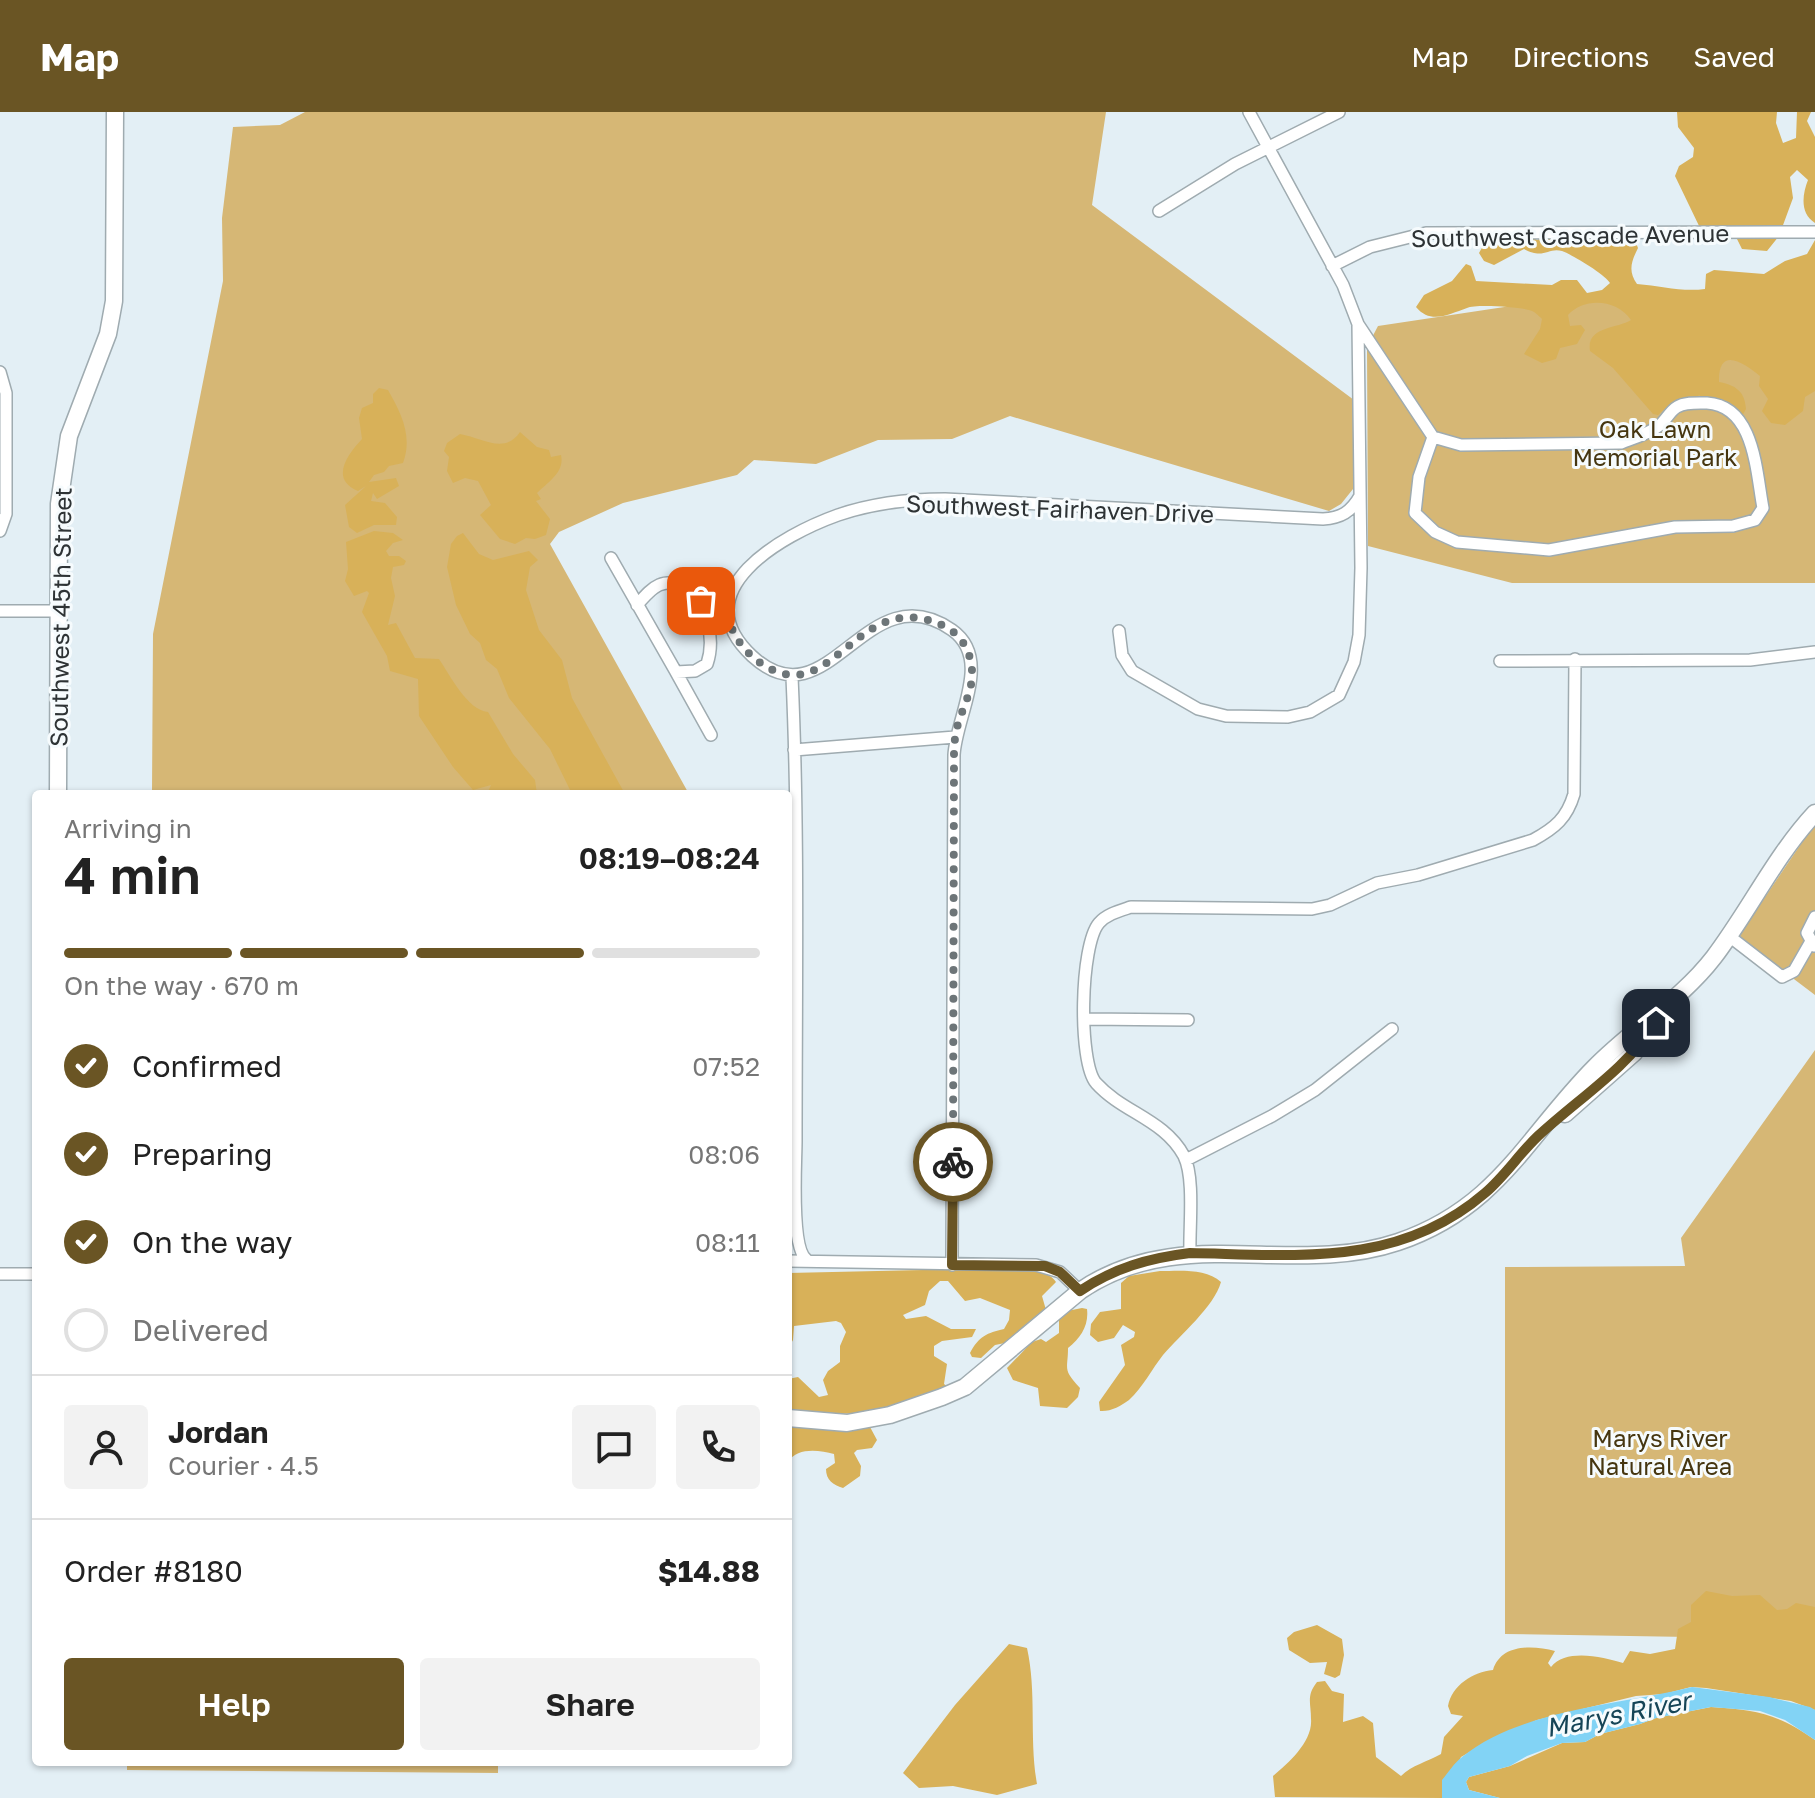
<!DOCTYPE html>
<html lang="en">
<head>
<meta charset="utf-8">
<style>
  body { margin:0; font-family:"Golos Text",sans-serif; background:#f2f2f2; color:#222; height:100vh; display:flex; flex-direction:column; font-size:30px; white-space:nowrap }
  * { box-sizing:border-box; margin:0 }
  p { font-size:26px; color:#767676 }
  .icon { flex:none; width:44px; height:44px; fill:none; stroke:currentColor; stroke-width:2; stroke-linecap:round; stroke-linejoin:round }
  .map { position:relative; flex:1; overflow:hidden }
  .drawer { position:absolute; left:32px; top:678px; width:760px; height:976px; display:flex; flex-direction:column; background:#fff; border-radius:8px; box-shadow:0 2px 6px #0004 }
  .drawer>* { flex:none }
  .pin { position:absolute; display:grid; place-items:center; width:68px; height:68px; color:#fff; margin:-34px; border-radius:16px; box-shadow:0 4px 12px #0006 }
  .courier { position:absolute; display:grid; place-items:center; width:80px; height:80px; margin:-40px; border:6px solid #6a5524; border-radius:50%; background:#fff; color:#222; box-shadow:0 2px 10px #0007 }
  .head em { font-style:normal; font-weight:600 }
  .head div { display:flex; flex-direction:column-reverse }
  .head { display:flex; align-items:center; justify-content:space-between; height:136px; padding:0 32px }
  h1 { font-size:52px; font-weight:600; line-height:60px }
  .bar { display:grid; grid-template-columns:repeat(4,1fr); gap:12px 8px; align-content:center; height:96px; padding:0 32px }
  .bar i { height:10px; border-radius:6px; background:#e0e0e0 }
  .bar .selected { background:#6a5524 }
  .bar p { grid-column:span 4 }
  .line { display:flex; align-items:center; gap:20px; padding:0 32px; border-top:2px solid #e0e0e0 }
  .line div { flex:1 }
  .round { display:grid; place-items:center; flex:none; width:84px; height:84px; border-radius:8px; background:#f2f2f2 }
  ol { padding:0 32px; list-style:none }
  li { display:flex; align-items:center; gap:24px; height:88px }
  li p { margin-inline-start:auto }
  li .icon { padding:8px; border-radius:50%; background:#6a5524; color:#fff; stroke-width:4 }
  li:last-child { color:#767676 }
  li i { width:44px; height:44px; border:4px solid #e0e0e0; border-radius:50% }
  .button { display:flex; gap:16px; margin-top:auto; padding:16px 32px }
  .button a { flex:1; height:92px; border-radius:8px; background:#6a5524; color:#fff; font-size:32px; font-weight:600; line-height:92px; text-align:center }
  .button a+a { background:#f2f2f2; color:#222 }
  header { display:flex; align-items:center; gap:48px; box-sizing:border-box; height:112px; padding:0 40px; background:#6a5524; color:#fff }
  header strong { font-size:38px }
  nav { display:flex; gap:44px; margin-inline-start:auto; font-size:28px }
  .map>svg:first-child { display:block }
  .green { fill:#d6b775 }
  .forest { fill:#d8b159 }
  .water { fill:#82d3f5 }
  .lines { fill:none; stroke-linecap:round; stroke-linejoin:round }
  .street-casing { stroke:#9fabb0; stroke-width:14 }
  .secondary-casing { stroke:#9fabb0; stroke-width:19 }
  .street { stroke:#fff; stroke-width:11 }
  .secondary { stroke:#fff; stroke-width:16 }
  .done { stroke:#6d7578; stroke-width:8; stroke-dasharray:0 14.4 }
  .route { stroke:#6a5524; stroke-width:10 }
  .labels { text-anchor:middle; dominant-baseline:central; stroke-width:6; stroke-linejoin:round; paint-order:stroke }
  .street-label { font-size:24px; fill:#2e3335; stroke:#f6fbfd }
  .park-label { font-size:24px; fill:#463610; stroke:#f6fbfd }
  .water-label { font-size:26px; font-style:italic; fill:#164557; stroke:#f6fbfd }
</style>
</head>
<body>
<header>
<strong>Map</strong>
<nav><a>Map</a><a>Directions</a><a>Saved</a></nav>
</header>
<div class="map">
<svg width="1815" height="1686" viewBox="0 0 1815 1686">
  <rect width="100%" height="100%" fill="#e3eff5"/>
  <path class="green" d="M305,0H1106L1092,93L1354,288L1353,377L1341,392L1329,399L1010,304L952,327L878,328L816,352L754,348L737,363L623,391L559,420L550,432L689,682H128L152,679L153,522L223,169L222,106L233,15L280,13Z
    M1626,188H1815V471H1512L1368,434L1367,235L1378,214L1511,194Z
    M1815,711V883L1741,827L1740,822Z
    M1815,938V1527L1505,1522V1155L1685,1154L1681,1126Z
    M127,1650H498V1661L127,1658Z"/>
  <path class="forest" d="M1677,0H1777L1776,11L1783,31L1796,26L1797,0H1811L1807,9L1815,25V111C1800,102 1802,83 1808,68L1797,58L1790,65L1793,86L1779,124L1767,139L1742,137L1736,125L1701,118L1675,64L1679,54L1693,45L1694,36L1678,15Z
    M1530,122L1537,128L1550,122L1626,126L1636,131L1638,136C1631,150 1628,159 1637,172C1661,174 1682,180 1705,177L1706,162L1714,158L1764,162L1785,149L1807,142L1815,128V279L1805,285L1803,299L1785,313L1771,311L1762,299L1768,287L1759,274L1760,264C1744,251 1718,233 1719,270C1735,273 1745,279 1746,297L1741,306L1728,307L1699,283L1696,287L1670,292L1658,303L1653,302L1613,256L1590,239C1586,214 1617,217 1631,208C1617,187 1584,185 1568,203L1570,214L1581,213L1585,218L1577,232L1560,236L1556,247L1542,251L1524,242L1540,217L1542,207C1539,204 1535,200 1532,199C1523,195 1476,192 1467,196C1449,202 1431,213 1416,195L1424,183L1452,169L1466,152L1471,154L1476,169L1552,173L1561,168H1577L1587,181L1602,178L1610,171C1606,163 1571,142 1562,139C1548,135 1544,148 1524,137L1494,153L1484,149L1479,141L1489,123Z
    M379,276L388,278C401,301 413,324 403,351L389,354L384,360L374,363L369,370L396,366L399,374L377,387L373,381L371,389L385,391L397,405L396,413H374L357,421L349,415L345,393L366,374L358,379C329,367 348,342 362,327L359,306L362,296L373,291V282Z
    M520,320L537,335L549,338L551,345L561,343C565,360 548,370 537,381L541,387L536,389L550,407L546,423L535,427L526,426L515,432L500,427L480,403L491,393L478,369L465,366L453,371L447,359L449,345L444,339L447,331L460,322C483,326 504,343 520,320Z
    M374,419L393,421L403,428L393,431L386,439L389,444H399L406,449L404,453L393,455L391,466L395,484L388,513L396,511L415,546L439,547C450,563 467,598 488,600L513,642L535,668L537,682H487L491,673L473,678L453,655L419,604L418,567L390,559L387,544L362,500L369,481L367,479L354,484L345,469L348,457L346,430Z
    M463,421L479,442L493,448L529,439L538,448L530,455L526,478L539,518L562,548L572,586L625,682H572L550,637L509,586L497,557L486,548L480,531L470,522L456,493L447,455L451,432L457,424Z
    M967,1157C987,1157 1046,1152 1056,1170L1042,1184L1046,1198L1010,1230L995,1233L981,1246L972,1245L970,1241C979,1224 987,1221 1004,1217L1009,1208L1010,1198L980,1186L965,1189L948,1169H940L929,1179L925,1193L903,1203L906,1207L926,1204L951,1217H976L972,1225L942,1229L934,1234V1244L947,1252L944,1272L948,1275L876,1301L788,1303V1267L798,1265L819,1285L828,1283L823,1268L828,1259L840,1250V1234L846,1220L841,1211L836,1209L794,1214L793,1228L788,1237V1161Z
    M1160,1159C1180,1159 1206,1156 1221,1170C1214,1195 1180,1223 1163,1243C1152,1257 1143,1275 1129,1288C1121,1294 1110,1300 1100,1299L1099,1290L1125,1253L1121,1233L1134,1225L1135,1220L1123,1213L1114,1226L1098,1230L1090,1223L1091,1212L1100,1200L1121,1197V1171L1129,1164Z
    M1082,1196L1087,1197C1089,1213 1081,1226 1068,1236C1068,1258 1062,1257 1080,1276L1078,1285L1067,1296L1040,1294L1038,1276L1013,1268L1007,1256L1032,1230L1041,1227L1046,1230L1059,1221V1206L1067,1199Z
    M788,1312L870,1315L877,1328L872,1336L857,1338L854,1341L861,1354L860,1364L843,1376C833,1373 826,1368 826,1357L835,1351L834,1342C819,1338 797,1335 788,1350Z
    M1706,1479L1732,1484L1760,1483L1777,1498L1787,1497L1796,1491L1815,1495V1598L1791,1589L1706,1576L1691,1575L1664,1582L1636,1584L1537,1608L1482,1633L1461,1645L1442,1686L1275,1685L1273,1664C1289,1651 1313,1629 1311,1607C1311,1591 1306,1584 1317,1570L1325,1569L1332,1579L1344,1582L1343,1610L1363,1604L1373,1611L1376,1645L1401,1664C1412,1653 1427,1650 1441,1642L1444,1625L1463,1604L1451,1602L1448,1594C1452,1573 1473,1560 1493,1558C1501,1532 1532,1533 1555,1539L1548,1551L1551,1555C1566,1536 1603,1545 1623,1551L1630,1539L1650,1542L1675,1537L1678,1517L1691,1510V1493Z
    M1317,1513L1342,1527L1344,1543L1340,1563L1335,1566L1324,1562L1327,1550L1310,1551L1289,1538L1287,1526L1294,1520Z
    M1009,1532L1027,1536C1037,1581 1029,1627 1037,1672L997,1683L953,1674L919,1676L903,1661L955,1593Z
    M1711,1595C1755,1598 1777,1601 1815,1628V1686H1500L1469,1678L1466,1670L1469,1665L1510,1654L1562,1631L1585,1630L1600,1622L1640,1612L1656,1606Z"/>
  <path class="water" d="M1692,1575L1769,1585L1810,1595L1815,1598V1628L1785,1608L1760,1599L1711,1595L1656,1606L1640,1612L1600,1622L1585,1630L1562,1631L1527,1644L1510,1654L1469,1665L1466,1670L1469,1678L1500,1686H1442V1668C1448,1661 1454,1651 1462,1645C1521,1597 1620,1593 1692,1575Z"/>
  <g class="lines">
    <defs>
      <path id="street" d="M1159,99L1235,52L1339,0
        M1332,154L1370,135L1426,121L1815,120
        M1358,212L1433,325L1461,333L1621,331C1634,326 1649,322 1660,313C1666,308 1670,299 1677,295C1685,290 1698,291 1707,291C1755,294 1756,360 1763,396L1755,408L1733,414L1675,415L1549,438L1457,430L1435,420L1415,401L1419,365L1433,325
        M0,260L6,281V402L0,419
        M611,446L676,560L695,559L707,552C716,525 706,496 689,473C661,467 655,472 637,493
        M0,499H58
        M1119,519L1122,543L1132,559L1198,597L1226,604L1288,605L1310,600L1339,583L1354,550L1359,523L1361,456L1358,212L1343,173L1249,0
        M1500,549L1750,548L1815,540
        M676,560L711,623
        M792,565C799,720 796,874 796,1029C796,1052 790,1136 807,1148
        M794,638L955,625
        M1729,824L1782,865L1794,859L1810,831
        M1814,834L1807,821L1815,805
        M1086,907L1188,908
        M1186,1048L1272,1004L1315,978L1392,917
        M1190,1141C1189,1116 1195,1066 1184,1044C1164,1007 1123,1001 1096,971C1078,950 1080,833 1099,811C1107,802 1119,799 1131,795L1312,797L1330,793L1377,771L1418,763L1533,728C1555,716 1567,706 1574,682L1575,547
        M788,1149L1036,1153L1060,1160L1080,1179
        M952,1153L954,643C956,604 993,547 952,518C865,458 829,615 752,544C682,479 782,423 838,403C873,391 908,387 945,387L1323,407C1341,406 1351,400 1360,384
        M0,1162H36"/>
      <path id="secondary" d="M58,682L59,392L69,324L108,222L114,189L115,0
        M1565,1002L1634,941L1659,904
        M788,1306L847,1311L890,1303L942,1285L965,1275L1080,1179C1180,1110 1291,1166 1398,1130C1498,1096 1526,1025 1594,956C1632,917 1681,888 1714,845C1749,799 1775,744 1815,701"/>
    </defs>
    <use href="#street" class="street-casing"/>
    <use href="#secondary" class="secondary-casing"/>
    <use href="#street" class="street"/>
    <use href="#secondary" class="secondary"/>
  </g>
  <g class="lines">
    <path class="done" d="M701,489L707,514L729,509C735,527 746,541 762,552C834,600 856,472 944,514C962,523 971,540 972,559C973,578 963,595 958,612C955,622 954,633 954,643L953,1050"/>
    <path class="route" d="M953,1050L952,1153L1045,1154L1060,1160L1080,1179C1114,1156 1149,1146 1190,1141C1296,1143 1398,1156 1485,1081C1505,1064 1519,1042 1538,1024C1579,986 1625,958 1656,911"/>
  </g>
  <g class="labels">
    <g class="street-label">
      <text transform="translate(1570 123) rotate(-1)">Southwest Cascade Avenue</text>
      <text transform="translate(1060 396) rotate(2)">Southwest Fairhaven Drive</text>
      <text transform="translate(60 505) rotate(-89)">Southwest 45th Street</text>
    </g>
    <g class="park-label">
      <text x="1655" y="316">Oak Lawn<tspan x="1655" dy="28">Memorial Park</tspan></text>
      <text x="1660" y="1325">Marys River<tspan x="1660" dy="28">Natural Area</tspan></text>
    </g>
    <g class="water-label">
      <text transform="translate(1618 1602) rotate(-11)">Marys River</text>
    </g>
  </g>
</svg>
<div class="pin" style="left:701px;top:489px;background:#ea580c"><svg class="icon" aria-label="bag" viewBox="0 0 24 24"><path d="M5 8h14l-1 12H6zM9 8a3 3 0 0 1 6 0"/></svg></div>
<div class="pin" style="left:1656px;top:911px;background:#1f2937"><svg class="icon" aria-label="home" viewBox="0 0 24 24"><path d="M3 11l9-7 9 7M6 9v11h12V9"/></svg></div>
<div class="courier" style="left:953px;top:1050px"><svg class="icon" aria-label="bike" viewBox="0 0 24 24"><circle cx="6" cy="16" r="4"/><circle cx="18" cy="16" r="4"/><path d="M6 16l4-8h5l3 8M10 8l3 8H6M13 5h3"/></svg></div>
<section class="drawer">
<div class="head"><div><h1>4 min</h1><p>Arriving in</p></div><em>08:19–08:24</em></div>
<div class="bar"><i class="selected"></i><i class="selected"></i><i class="selected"></i><i></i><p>On the way · 670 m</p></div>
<ol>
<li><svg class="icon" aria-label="check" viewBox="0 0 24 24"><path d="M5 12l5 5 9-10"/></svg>Confirmed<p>07:52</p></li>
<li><svg class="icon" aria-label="check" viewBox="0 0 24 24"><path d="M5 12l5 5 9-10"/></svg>Preparing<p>08:06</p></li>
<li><svg class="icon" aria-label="check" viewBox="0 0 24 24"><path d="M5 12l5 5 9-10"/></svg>On the way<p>08:11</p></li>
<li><i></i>Delivered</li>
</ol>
<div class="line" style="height:144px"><a class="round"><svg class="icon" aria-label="person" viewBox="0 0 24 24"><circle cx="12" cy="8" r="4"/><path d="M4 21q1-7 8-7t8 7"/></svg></a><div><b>Jordan</b><p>Courier · 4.5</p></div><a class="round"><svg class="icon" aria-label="chat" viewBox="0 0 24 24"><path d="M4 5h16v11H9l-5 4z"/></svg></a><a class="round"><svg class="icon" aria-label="phone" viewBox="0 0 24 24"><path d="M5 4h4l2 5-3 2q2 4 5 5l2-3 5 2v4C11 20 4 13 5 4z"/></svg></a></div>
<div class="line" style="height:104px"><div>Order #8180</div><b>$14.88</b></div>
<div class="button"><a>Help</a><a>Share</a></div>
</section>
</div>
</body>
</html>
